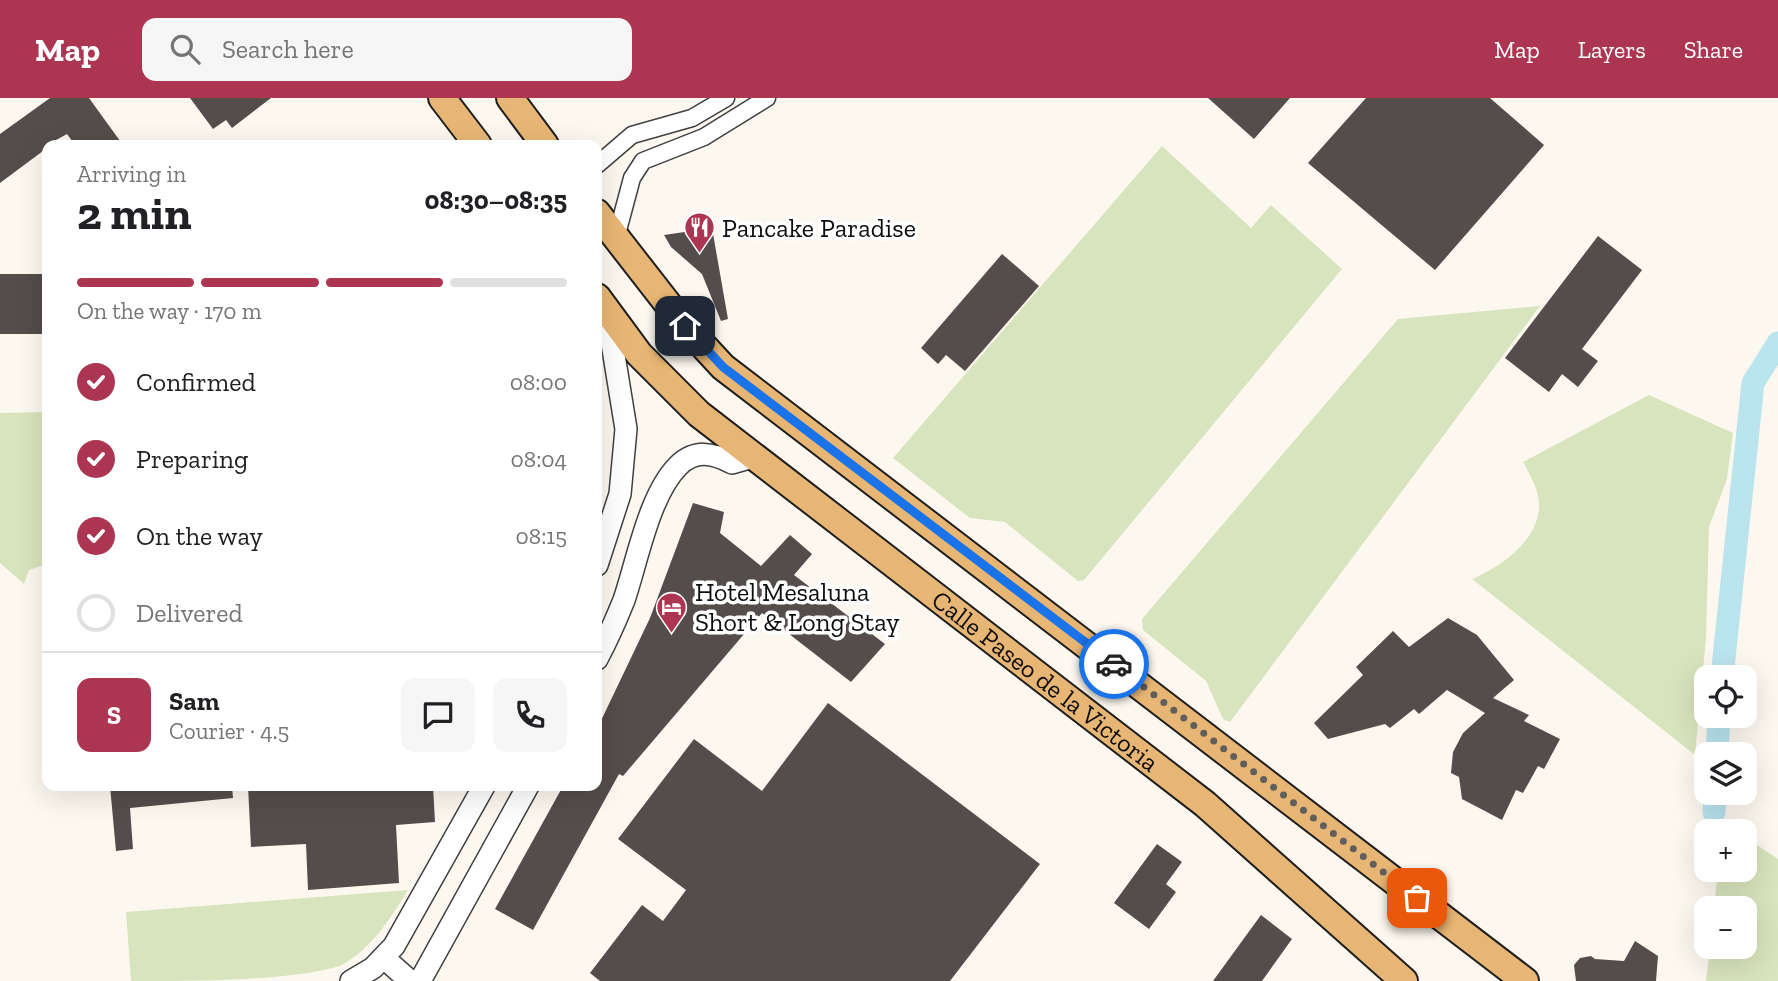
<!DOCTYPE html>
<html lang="en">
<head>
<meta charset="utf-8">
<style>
  body { margin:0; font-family:"Zilla Slab",serif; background:#f6f6f6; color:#202124; height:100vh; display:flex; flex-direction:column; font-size:26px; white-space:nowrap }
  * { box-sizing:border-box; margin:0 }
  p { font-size:23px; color:#757577 }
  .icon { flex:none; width:38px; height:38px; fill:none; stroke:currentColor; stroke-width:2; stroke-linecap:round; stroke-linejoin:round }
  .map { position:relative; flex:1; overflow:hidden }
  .drawer { position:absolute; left:42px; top:42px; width:560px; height:651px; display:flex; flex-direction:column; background:#fff; border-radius:14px; box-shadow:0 7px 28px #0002 }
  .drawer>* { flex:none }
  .fabs { position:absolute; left:1694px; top:567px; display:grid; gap:14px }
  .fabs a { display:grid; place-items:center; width:63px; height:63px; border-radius:14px; background:#fff; box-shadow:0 7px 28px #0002; font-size:35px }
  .pin { position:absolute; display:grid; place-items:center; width:60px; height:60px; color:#fff; margin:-30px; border-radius:14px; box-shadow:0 4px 10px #0006 }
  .courier { position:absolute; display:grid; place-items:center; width:70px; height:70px; margin:-35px; border:5px solid #1a73e8; border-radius:50%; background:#fff; color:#222; box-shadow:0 2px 9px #0007 }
  .overview em { font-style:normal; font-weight:700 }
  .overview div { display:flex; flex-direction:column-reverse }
  .overview { display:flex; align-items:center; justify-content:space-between; height:119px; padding:0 35px }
  h1 { font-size:46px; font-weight:700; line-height:52px }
  .bar { display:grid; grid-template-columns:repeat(4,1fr); gap:10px 7px; align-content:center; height:84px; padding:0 35px }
  .bar i { height:9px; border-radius:5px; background:#e0e0e0 }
  .bar .active { background:#ac3652 }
  .bar p { grid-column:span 4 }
  .line { display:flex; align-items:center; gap:18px; padding:0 35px; border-top:2px solid #e0e0e0 }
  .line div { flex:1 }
  .round { display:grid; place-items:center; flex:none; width:74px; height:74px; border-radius:14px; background:#f6f6f6 }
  ol { padding:0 35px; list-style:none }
  li { display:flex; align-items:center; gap:21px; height:77px }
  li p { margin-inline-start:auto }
  li .icon { padding:7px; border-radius:50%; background:#ac3652; color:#fff; stroke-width:4 }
  li:last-child { color:#757577 }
  li i { width:38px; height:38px; border:4px solid #e0e0e0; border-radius:50% }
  header { display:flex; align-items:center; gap:42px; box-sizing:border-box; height:98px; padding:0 35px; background:#ac3652; color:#fff }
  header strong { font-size:33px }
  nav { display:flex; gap:38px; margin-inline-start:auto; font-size:24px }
  .search { width:490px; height:63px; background:#f6f6f6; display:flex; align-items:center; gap:18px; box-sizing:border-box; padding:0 24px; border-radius:14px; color:#757577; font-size:26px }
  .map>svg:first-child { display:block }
  .green { fill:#d8e4bd }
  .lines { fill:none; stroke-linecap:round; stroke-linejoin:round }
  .canal { stroke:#bae5ef; stroke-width:23 }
  .building { fill:#544d4b }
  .minor-casing { stroke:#404040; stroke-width:19 }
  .tertiary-casing { stroke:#404040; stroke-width:24 }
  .primary-casing { stroke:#1e1e1e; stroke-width:30 }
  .minor { stroke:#fff; stroke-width:16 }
  .tertiary { stroke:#fff; stroke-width:21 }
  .primary { stroke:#e8b674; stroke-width:26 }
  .done { stroke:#615f5c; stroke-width:7; stroke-dasharray:0 12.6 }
  .route { stroke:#1a73e8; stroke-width:9 }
  .labels { text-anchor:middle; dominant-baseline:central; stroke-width:7; stroke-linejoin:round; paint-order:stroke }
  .poi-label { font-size:26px; fill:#0d0d0d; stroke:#fff; text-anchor:start }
  .street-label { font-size:26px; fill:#0d0d0d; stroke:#fff }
</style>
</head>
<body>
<header>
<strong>Map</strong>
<div class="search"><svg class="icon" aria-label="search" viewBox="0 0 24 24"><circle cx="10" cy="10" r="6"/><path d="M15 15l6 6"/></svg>Search here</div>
<nav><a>Map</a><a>Layers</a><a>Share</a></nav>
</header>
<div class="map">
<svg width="1778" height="883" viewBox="0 0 1778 883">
  <rect width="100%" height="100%" fill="#fdf8ef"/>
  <path class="green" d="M1162,48L1251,130L1271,107L1342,171L1084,482L1078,483L1005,424L970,420L893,360Z
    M1540,208L1230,624L1223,621L1206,583L1143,532L1142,521L1398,221Z
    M1649,297L1733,335L1727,381L1709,429L1706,540L1695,657L1472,481C1504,468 1549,435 1537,394C1534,384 1528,373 1523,364Z
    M47,314V466L29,472L24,486L0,465V315Z
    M1745,739L1778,761V883H1706L1710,849H1745V810H1714L1718,772H1745Z
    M408,792C390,821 371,852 340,868C291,883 188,883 131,883L126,814Z"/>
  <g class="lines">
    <path class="canal" d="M1722,579L1753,285L1778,245
      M1717,656L1719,618
      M1714,714L1715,695"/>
  </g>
  <path class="building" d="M50,0H89L123,47H75L67,36L47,47V50L0,85V36Z
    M190,0H271L232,30L226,22L213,31Z
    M1208,0H1290L1254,41Z
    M1366,0H1490L1544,47L1435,172L1308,65Z
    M712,130L728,221L721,223L702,176L671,149L664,137Z
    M1598,138L1642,172L1582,251L1598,263L1578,289L1562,276L1549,294L1505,260Z
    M1002,156L1039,188L965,273L946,257L938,266L921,250Z
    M0,176H47V236H0Z
    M693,405L724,414L720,435L761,468L790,437L812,456L794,477L885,546L851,584L762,515L623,678L619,676L533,832L495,811L563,688H597V631L650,520Z
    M1448,520L1477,537L1514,582L1493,600L1529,617L1524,623L1560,641L1544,671L1538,668L1523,695L1516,692L1502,722L1462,701L1459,679L1451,675L1453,654L1463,635L1485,615L1447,592L1419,616L1414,611L1390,630L1385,626L1328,641L1314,625L1363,577L1356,569L1393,533L1409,549Z
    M828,605L1040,766L950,883H600L590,875L642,807L663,823L686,792L618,741L694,641L762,693Z
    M110,688H232L233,700L130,710L133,751L116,753Z
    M248,688H433L435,724L396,727L399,785L308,792L306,746L251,749Z
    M1157,746L1182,764L1166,786L1176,794L1149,831L1114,805Z
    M1261,817L1292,841L1262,883H1213Z
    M1635,843L1658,858L1656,883H1576L1574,867L1580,860L1591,858L1595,861L1624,863Z"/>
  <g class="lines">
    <defs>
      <path id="minor" d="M597,67L632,37L692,20L726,0
        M616,140L632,80L643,63L704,39L767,0"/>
      <path id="tertiary" d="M597,467L620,396L626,331L607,214
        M597,561C607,542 616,522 624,502C637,464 649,397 678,368C695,351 713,355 732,365L753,359
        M384,860L410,883
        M351,883L373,870L394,848L484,688
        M420,883L528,688"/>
      <g id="primary">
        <path d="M442,0L478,47"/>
        <path d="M510,0L545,47"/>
        <path d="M597,115L685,228L723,269L1525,883"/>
        <path id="s1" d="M597,199L639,256L699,316L1205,706L1404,883"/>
      </g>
    </defs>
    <use href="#minor" class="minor-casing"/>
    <use href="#tertiary" class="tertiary-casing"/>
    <use href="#primary" class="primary-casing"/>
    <use href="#minor" class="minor"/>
    <use href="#tertiary" class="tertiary"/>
    <use href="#primary" class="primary"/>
  </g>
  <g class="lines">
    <path class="done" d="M1114,566L1417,800"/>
    <path class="route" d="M685,228L723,269L1114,566"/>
  </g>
  <defs>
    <symbol id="restaurant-pin" viewBox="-11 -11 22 30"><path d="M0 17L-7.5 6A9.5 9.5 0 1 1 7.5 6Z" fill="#ac3652" stroke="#fff"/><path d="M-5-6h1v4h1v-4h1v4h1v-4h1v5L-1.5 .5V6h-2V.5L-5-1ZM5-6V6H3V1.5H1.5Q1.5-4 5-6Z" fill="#fff"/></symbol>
    <symbol id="hotel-pin" viewBox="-11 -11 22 30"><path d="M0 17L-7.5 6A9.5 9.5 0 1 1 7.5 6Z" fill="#ac3652" stroke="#fff"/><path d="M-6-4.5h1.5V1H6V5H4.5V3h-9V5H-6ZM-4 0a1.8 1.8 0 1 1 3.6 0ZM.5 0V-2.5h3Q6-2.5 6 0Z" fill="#fff"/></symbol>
  </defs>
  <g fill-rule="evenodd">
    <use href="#restaurant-pin" x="682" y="112" width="35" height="47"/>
    <use href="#hotel-pin" x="654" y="492" width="35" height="47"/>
  </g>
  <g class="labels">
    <g class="poi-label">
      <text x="722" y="130">Pancake Paradise</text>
      <text x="695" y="494">Hotel Mesaluna<tspan x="695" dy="30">Short &amp; Long Stay</tspan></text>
    </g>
    <g class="street-label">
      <text stroke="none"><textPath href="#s1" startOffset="593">Calle Paseo de la Victoria</textPath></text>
    </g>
  </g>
</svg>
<div class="fabs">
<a><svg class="icon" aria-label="locate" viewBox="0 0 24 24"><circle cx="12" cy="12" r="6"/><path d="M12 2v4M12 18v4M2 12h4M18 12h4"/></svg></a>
<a><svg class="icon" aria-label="layers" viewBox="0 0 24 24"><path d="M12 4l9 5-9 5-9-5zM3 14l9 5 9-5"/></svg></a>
<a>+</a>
<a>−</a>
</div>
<div class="pin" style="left:1417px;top:800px;background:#ea580c"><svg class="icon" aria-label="bag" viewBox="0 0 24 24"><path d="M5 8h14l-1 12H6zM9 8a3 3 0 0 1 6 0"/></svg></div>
<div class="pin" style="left:685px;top:228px;background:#1f2937"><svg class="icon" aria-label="home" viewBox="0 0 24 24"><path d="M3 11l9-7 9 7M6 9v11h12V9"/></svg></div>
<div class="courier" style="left:1114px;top:566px"><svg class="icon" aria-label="car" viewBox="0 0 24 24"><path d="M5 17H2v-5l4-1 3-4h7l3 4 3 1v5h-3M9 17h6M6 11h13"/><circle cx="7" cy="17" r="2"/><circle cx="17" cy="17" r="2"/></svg></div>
<section class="drawer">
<div class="overview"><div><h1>2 min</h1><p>Arriving in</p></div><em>08:30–08:35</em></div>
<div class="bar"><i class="active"></i><i class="active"></i><i class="active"></i><i></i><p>On the way · 170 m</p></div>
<ol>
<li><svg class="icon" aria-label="check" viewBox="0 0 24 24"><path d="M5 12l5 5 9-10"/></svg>Confirmed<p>08:00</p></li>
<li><svg class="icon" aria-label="check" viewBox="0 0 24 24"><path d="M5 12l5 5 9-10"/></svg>Preparing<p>08:04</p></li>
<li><svg class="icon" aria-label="check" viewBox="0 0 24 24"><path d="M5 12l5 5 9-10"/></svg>On the way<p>08:15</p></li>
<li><i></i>Delivered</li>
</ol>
<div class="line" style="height:126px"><b class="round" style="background:#ac3652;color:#fff">S</b><div><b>Sam</b><p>Courier · 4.5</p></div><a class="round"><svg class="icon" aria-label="chat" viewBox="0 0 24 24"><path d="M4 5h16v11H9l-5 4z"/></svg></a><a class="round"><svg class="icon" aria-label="phone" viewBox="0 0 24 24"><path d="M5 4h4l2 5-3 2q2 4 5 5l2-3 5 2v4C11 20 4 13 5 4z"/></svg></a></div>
</section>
</div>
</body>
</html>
